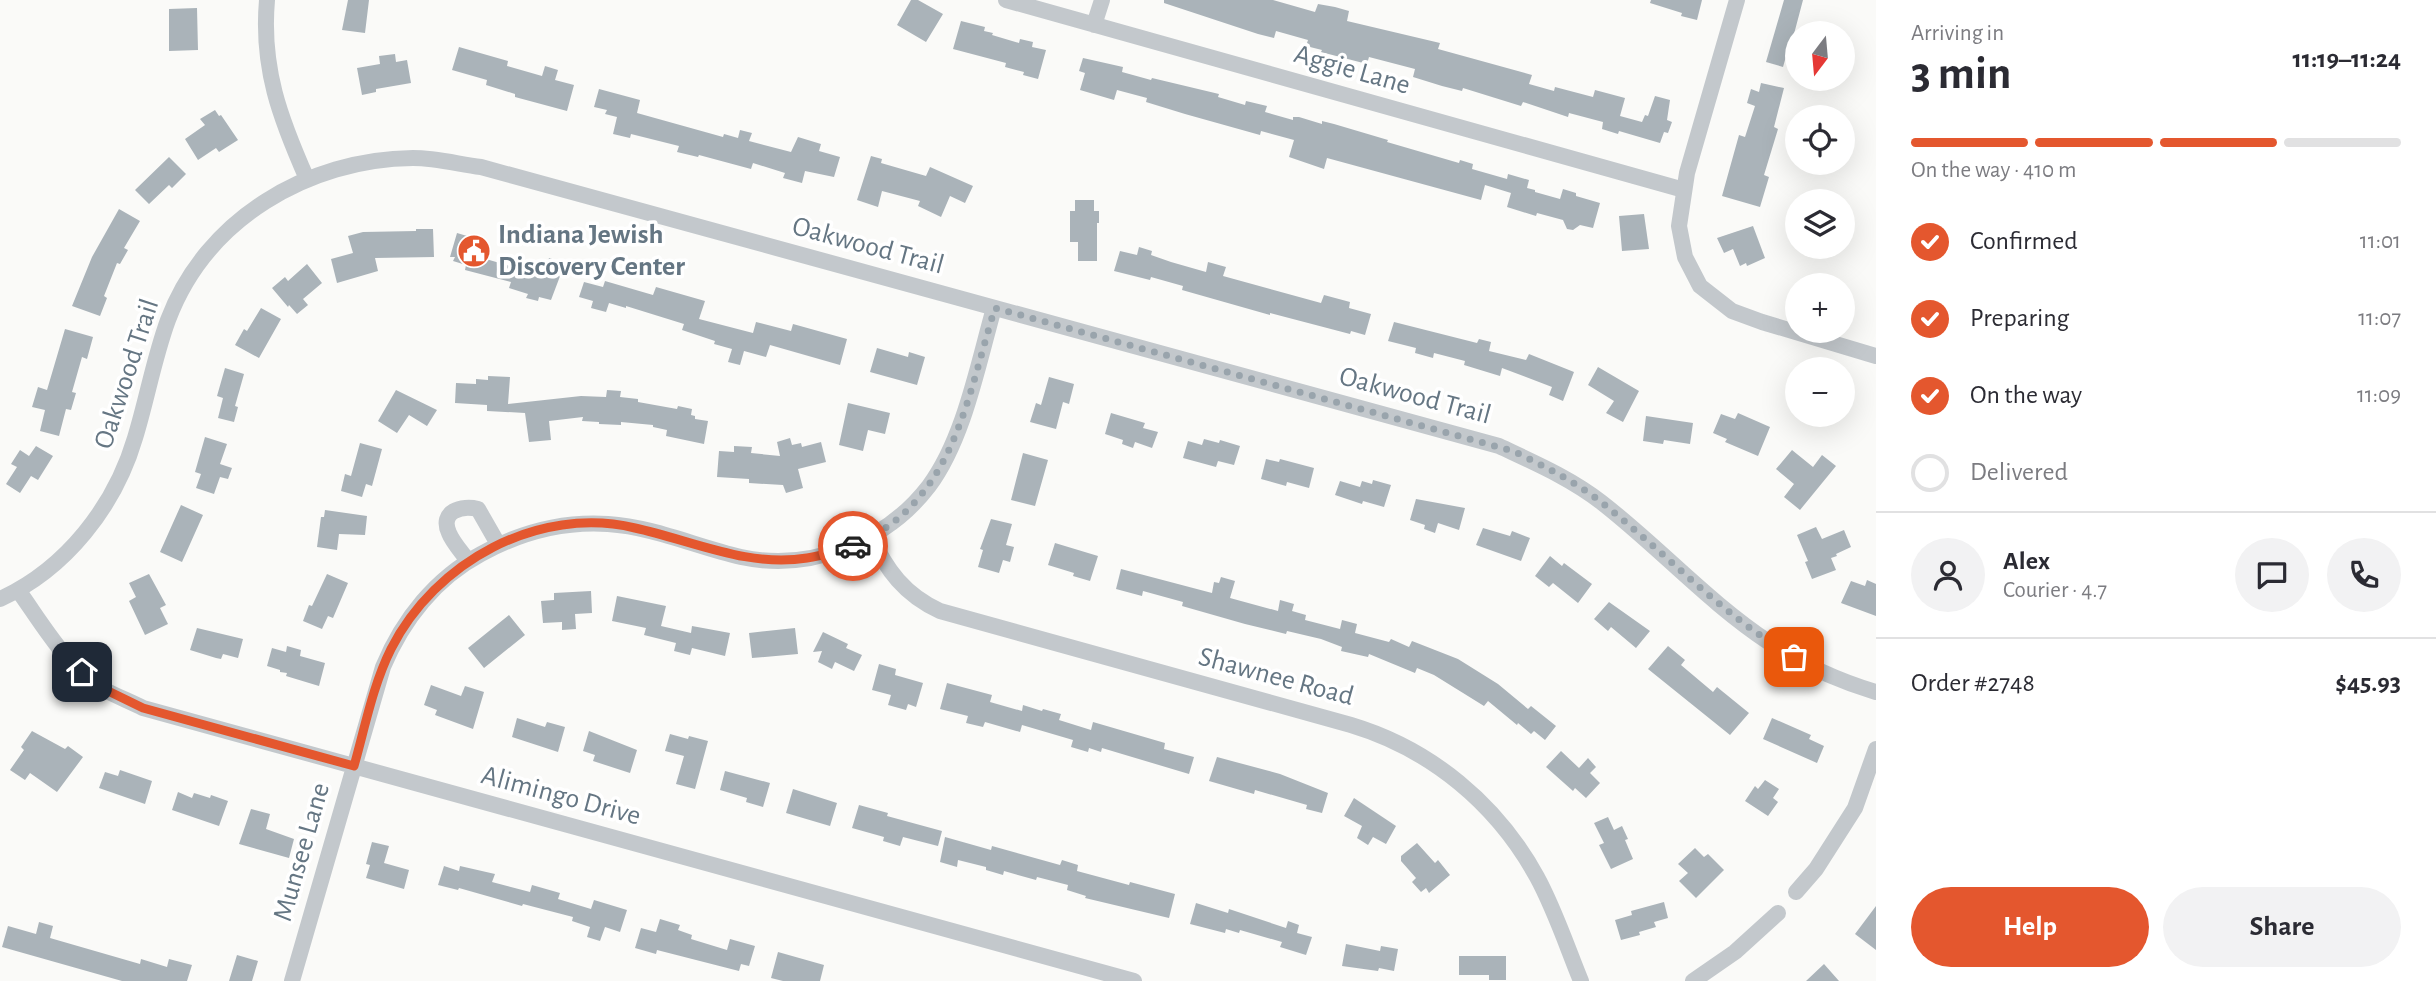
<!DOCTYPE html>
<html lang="en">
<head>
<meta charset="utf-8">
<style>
  body { margin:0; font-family:"Alegreya Sans",sans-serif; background:#f2f2f3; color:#2b2b33; height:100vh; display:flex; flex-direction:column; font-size:26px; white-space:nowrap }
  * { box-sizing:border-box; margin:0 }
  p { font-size:23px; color:#7c7c81 }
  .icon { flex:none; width:38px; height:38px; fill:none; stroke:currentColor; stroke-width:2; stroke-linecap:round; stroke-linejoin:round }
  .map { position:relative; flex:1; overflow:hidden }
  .side { display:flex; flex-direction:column; background:#fff; width:560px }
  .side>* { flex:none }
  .needle { width:46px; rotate:196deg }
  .buttons { position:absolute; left:1785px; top:21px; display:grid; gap:14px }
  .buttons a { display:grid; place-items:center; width:70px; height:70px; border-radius:50%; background:#fff; box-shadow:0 7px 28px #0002; font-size:35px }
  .pin { position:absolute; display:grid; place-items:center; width:60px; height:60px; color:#fff; margin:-30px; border-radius:14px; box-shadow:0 4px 10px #0006 }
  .courier { position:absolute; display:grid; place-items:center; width:70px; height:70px; margin:-35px; border:5px solid #e4572e; border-radius:50%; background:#fff; color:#222; box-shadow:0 2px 9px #0007 }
  .summary em { font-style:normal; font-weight:600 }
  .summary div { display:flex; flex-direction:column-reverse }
  .summary { display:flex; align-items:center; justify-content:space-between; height:119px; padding:0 35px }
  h1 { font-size:46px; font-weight:600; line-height:52px }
  .bar { display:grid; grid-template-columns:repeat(4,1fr); gap:10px 7px; align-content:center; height:84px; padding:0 35px }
  .bar i { height:9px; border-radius:5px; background:#e1e1e2 }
  .bar .on { background:#e4572e }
  .bar p { grid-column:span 4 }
  .line { display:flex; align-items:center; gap:18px; padding:0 35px; border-top:2px solid #e1e1e2 }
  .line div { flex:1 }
  .round { display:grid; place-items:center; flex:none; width:74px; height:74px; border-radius:37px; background:#f2f2f3 }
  ol { padding:0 35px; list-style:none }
  li { display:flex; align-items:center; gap:21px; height:77px }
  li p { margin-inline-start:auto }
  li .icon { padding:7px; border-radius:50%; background:#e4572e; color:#fff; stroke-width:4 }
  li:last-child { color:#7c7c81 }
  li i { width:38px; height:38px; border:4px solid #e1e1e2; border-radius:50% }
  .primary-button { display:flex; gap:14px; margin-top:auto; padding:14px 35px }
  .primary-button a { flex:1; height:80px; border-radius:42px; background:#e4572e; color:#fff; font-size:28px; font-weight:600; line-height:80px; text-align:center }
  .primary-button a+a { background:#f2f2f3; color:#2b2b33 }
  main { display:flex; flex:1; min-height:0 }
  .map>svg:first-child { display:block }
  .building { fill:#aab3b9 }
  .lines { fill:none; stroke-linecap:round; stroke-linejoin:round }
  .minor { stroke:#c3c8cc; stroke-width:16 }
  .done { stroke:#99a4ac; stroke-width:7; stroke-dasharray:0 12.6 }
  .route { stroke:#e4572e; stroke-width:9 }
  .labels { text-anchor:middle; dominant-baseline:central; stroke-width:7; stroke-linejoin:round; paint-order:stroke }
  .street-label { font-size:28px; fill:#657683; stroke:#fff }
  .poi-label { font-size:28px; font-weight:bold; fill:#657683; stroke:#fff; text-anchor:start }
</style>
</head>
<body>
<main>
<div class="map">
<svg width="1876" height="981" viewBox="0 0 1876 981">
  <rect width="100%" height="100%" fill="#fafaf8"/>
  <path class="building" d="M348,0H369L365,33L342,30Z
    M911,0H918L943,14L926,42L897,25Z
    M1164,0H1273L1315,12L1318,4L1335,7L1349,11L1347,21L1440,43L1438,49L1532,75L1529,84L1554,91L1555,87L1593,97L1595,90L1625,98L1620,116L1642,122L1645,115L1648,116L1655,96L1670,100L1667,120L1672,122L1668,133L1664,132L1660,143L1619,131L1618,134L1602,129L1603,122L1569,113L1568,117L1523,102L1521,106L1463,88L1462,91L1442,86L1413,77L1415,69L1369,57L1367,64L1321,52L1322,50L1306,46L1308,40L1276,31L1274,38L1258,34L1164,3Z
    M1651,0H1702L1697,20L1681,16L1682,13L1650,3Z
    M1784,0H1803L1794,34L1797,35V38L1792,55L1787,53L1783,67L1766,62Z
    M197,8L198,50L169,51V9Z
    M961,21L985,27L984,31L993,33L992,35L1019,43L1020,39L1033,42L1032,47L1046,50L1038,79L1023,75L1024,72L1005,67L1006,63L953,49Z
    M459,47L508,61L507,66L542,76L545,66L558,70L555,80L574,85L567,111L515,97V94L486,85L487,80L452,70Z
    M395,54L396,62L407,60L411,83L376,89V92L362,95L357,68L380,64L379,56Z
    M1083,58L1123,67L1122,72L1151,80L1152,78L1219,94L1218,97L1245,105L1246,101L1267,106L1265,112L1293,120V117H1299L1322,124V121L1334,124L1388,140L1387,142L1459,163L1460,160L1473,164L1472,169L1507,179L1508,174L1529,180L1527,188L1535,190V192L1560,199L1563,189L1576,193V196L1600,203L1593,228L1580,225L1573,230L1567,229L1563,220L1537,213L1536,216L1507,207L1511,193L1485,185L1481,200L1327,158L1324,169L1289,157L1294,140L1261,131L1260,135L1185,114L1146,102L1147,98L1117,90L1114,100L1080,90L1085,73L1079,71Z
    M1761,83L1784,88L1774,127L1778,129L1764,175L1769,177L1760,207L1722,196L1739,135L1745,137L1755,106L1747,103L1751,89L1759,92Z
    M599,89L640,100L637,113L723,137L724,134L738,138L740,130L752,133L749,141L791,152L798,137L821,144L819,151L840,157L834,177L805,171L802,183L783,178L785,173L753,163L751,169L699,155L698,157L677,152L679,146L631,134L630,138L613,134L617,117L605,114L607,110L594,107Z
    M215,110L219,116L221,115L238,140L219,152L216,148L198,160L185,139L205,125L200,119Z
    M871,156L882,159L881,163L926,176L930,167L973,186L965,203L950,196L941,217L918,206L920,201L882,191L878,207L857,200Z
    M169,157L186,174L172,188L169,185L149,204L135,190Z
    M1075,200H1094V211H1099V223H1097V261H1078V242H1070V211H1075Z
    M119,209L140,221L124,248L128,250L120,264L117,263L104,296L107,298L100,316L72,306L92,257Z
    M1644,214L1649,249L1622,251L1619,216Z
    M1753,226L1765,258L1747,266L1746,263L1740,266L1733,249L1724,253L1717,238Z
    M416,229H433L434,257L375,258L378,271L337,283L331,259L353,253L348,236L363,232L416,231Z
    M457,233L484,241L479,257L544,276L549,258L565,263L551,300L539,297L538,301L526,298L528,294L509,288L511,282L465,270L466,265L453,261L455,257H450Z
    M1139,247L1152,251L1151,255L1171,262L1206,272L1208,262L1226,267L1223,276L1321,303L1324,295L1350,302L1349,308L1371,314L1365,335L1351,331L1350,334L1270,313V315L1182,290L1183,286L1151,277L1150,280L1114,271L1120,251L1137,255Z
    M307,264L322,283L303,299L308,305L297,314L289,305L288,307L272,288L285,277L288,281Z
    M605,281L653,295L656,287L705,301L699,319L753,333L756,322L791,331L793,324L847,339L840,365L770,345L766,357L744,351L740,365L728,362L732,349L714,344L715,341L682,330L684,324L626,306V308L609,303L606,312L591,308L593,301L579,297L584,282L603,287Z
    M261,308L281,319L259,358L235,345L244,329L247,331Z
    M1394,322L1477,343L1479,339L1491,342L1489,351L1526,360L1529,354L1574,372L1563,401L1549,395L1552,387L1502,368L1500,376L1464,365L1465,361L1434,353L1433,358L1415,353L1416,348L1388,341Z
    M65,329L93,337L87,359L82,357L72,392L76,393L71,410L66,409L59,436L40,431L45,410L32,407L38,387L47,390Z
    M877,348L908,357L909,352L925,357L917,385L870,372Z
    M1598,367L1639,391L1623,422L1606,413L1614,401L1588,385Z
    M225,368L244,374L235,406L238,407L234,422L218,418L223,398L217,396Z
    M488,376L510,377L508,404L581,396L606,397L607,390L621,391L620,397L638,399V402L677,409L678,406L692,409L691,415L695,416V419L708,421L704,444L666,436L667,430L653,427V425L621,422V425L599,424V422L582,421L583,417L549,421L551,440L529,442L525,413L487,411V405L455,403L456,383L476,384V379L488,380Z
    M1049,377L1074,384L1069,404L1063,402L1056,429L1030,422L1036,403L1041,405Z
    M396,390L437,410L427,426L409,415L397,433L378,421Z
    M848,403L890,413L885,434L868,430L863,451L839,445Z
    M1111,413L1145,423L1143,428L1158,432L1152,448L1135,442L1133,448L1122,444L1123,440L1105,434Z
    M1738,413L1770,427L1758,456L1725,442L1727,439L1713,433L1721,414L1735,419Z
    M1646,416L1693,423L1690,444L1664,440L1663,444L1643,441Z
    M205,437L227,444L220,464L232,468L228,479L220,477L214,494L196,488L201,474L195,472Z
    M790,438L792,445L801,443L802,447L821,442L826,462L798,469L803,488L786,493L783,485L749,483V479L717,477L719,451L734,452V446L752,447L751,453L780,456L777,442Z
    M1204,439L1219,443L1220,440L1240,446L1234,465L1218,461L1216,467L1183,458L1188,441L1202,445Z
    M360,443L382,449L372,486L366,484L362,497L341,491L345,474L351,476Z
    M36,446L53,456L38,480L31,476L20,493L6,484L17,467L11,464L20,450L29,456Z
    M1792,450L1813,467L1822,455L1836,466L1800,510L1784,497L1794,484L1776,469Z
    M1023,453L1048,460L1035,506L1011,500Z
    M1266,459L1279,462L1280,459L1314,468L1309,488L1287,482L1286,486L1261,479Z
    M1373,480L1391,485L1384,507L1363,501L1362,504L1335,495L1340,481L1360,487L1362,481L1372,484Z
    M1416,499L1465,508L1459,530L1438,523L1435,533L1424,529L1425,525L1410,520Z
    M181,505L203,515L182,562L160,552Z
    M325,510L367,516L365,535L339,534L337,550L317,547L321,517H324Z
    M991,519L1012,524L1006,545L1014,547L1010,562L1003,560L999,573L978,567L983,550L980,549Z
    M1816,527L1822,539L1844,530L1851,547L1836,554L1837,556L1831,558L1836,570L1812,579L1805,562L1808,561L1797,535Z
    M1483,528L1510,536L1512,531L1530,538L1521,561L1476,545Z
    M1055,543L1098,556L1090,581L1073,576L1074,573L1048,565Z
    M1550,556L1562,566L1564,563L1592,584L1578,603L1553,583L1549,587L1535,576Z
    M1121,569L1212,593L1214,582L1219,583L1221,577L1235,581L1230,598L1278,611L1280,600L1294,604L1292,611L1306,615L1305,620L1340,629L1342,620L1357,624L1355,633L1389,642L1391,639L1409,647L1412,641L1458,659L1498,684L1528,709L1531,706L1556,726L1545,740L1534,731L1531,734L1518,723L1517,725L1488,701L1484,706L1434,675L1417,668L1415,673L1369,654L1368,657L1341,651L1342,647L1321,639L1287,631L1286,634L1245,624L1182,606L1183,602L1143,591L1142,596L1116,589Z
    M149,574L166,605L160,608L168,624L145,635L129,601L136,597L129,583Z
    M327,574L348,583L333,618L328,616L322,629L303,621L309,605L312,606Z
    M1867,580L1876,584V616L1841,603L1851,581L1865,586Z
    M591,591L592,613L575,614L576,629L562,630V622L543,623L541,601L554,600V593Z
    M617,596L666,606L661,626L691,633L692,626L730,633L725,656L692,648L690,655L674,651L676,643L644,635L646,628L612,621Z
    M1609,602L1650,631L1636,648L1611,627L1608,631L1594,619Z
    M509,615L525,635L484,668L468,648Z
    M197,628L243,639L238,658L223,654L221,659L216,658L190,650Z
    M795,628L798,654L752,658L749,633Z
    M823,632L848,644L846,648L862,655L854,671L835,662L832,669L818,662L822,651L813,652Z
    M287,646L301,650L300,656L325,663L319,686L286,676L287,673L280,672V670L267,666L272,648L286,652Z
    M1668,646L1685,660L1681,665L1713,692L1717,687L1749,713L1730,735L1648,669Z
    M879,664L896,669L895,675L923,683L916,707L908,704L906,710L888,705L891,695L872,690Z
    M947,683L992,695L990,702L1022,711L1023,705L1042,711L1043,709L1061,714L1059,720L1091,730L1093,722L1165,743L1164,749L1194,757L1189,774L1102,748L1101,752L1089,748L1088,752L1071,747L1073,740L1022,725L1020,732L985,722L983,727L966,723L968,716L940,709Z
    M431,685L461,696L465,686L484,692L473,729L435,715L437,710L424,705Z
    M517,718L545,727L547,722L565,727L558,752L512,737Z
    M1772,718L1811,735L1809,739L1824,746L1817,763L1763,739Z
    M32,731L65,749L68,746L83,757L57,792L30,773L25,780L10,770L24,750L21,747Z
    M589,731L637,750L630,773L593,761L595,755L583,751Z
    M670,734L688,739L689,736L708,741L695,789L676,784L684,756L665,751Z
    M1561,751L1579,768L1588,758L1596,767L1590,773L1600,783L1586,798L1575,788L1573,791L1546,767Z
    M1217,757L1280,774L1328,793L1322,813L1306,809L1307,805L1255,790L1254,794L1209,781Z
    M120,770L152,781L145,804L99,788L105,772L118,776Z
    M725,771L770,783L763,807L746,802L747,798L720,790Z
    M1765,780L1779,789L1773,798L1778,802L1768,816L1745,801L1755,786L1758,789Z
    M793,789L837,803L830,826L786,813Z
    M178,792L192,798L194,793L210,798L211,795L228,801L219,826L172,810Z
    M1354,798L1396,826L1386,844L1373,837L1368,845L1357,838L1362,826L1344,816Z
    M859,805L888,813L887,816L942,831L938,846L903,837L900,846L883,841L884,837L852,828Z
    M251,809L270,814L266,829L294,839L289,858L239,844Z
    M1608,817L1614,830L1622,826L1628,839L1625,840L1633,859L1611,869L1599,845L1604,843L1594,823Z
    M945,837L991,850L992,846L1060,865L1062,860L1078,865L1077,871L1129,885L1130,882L1175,894L1169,918L1085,898L1086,896L1067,890L1068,885L1037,877L1036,880L1004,871L1003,875L986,870V867L958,860L957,867L940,862Z
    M372,842L389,846L384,863L409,870L404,889L366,878L370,865L366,864Z
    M1417,843L1435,863L1438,860L1450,875L1429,893L1426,888L1421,892L1412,882L1416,878L1401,861V856Z
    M1695,848L1704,857L1708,854L1724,870L1696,898L1679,881L1688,873L1678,864Z
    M444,866L459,871L460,866L495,874L492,882L530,892L532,885L560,893L558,899L591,909L594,900L627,910L620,932L605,927L600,941L587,937L590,927L572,921L573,917L523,904L522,906L459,888L458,890L438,885Z
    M1664,902L1668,918L1654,922L1656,927L1639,932L1640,935L1621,940L1615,920L1632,915L1631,911Z
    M1196,903L1228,913L1229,909L1286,928L1288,921L1299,925L1297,933L1312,937L1306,955L1280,947L1282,942L1240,930L1239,933L1226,929L1225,933L1190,924Z
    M1876,906V950L1855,934Z
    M660,919L680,925L678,930L692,935L691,939L727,950L730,939L755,946L749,966L741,964L739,971L657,950L656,954L635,948L641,928L656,932Z
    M39,922L53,926L50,938L140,964L141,959L167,967L169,959L192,965L187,981H122L2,947L8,926L36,934Z
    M1346,944L1380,951L1381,946L1398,949L1394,971L1379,968L1378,971L1342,966Z
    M778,952L824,965L820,981H783L771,978Z
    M237,955L258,961L252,981H229Z
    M1459,956H1506V980H1489V975H1459Z
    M1824,964L1839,981H1806Z"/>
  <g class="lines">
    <path class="minor" d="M267,0C261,68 280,118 307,179
      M1006,0L1684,190
      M1737,0L1687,173L1679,226L1685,257L1700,286L1732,311L1762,322L1876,356
      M1094,25L1102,0
      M871,536C886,570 905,595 940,611L1351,725C1431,749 1497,804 1537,877C1555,910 1567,947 1581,981
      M468,561C462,552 453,543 449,533C439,511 462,505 478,509L498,544
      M18,590C43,625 66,666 103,689C116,696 129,701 143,708L1134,981
      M0,599C66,569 115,506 135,438C147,399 154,358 168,320C206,219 308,159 413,158C436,158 458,164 481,167L1499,446C1535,463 1570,478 1601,502C1659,547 1709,603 1770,643C1802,664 1839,681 1876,692
      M1796,892L1816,869L1855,808L1876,749
      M292,981L383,667C403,619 436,578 481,554C521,532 563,521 608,524C654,527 697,547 741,557C811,572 886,542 929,486C964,439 978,364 994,308
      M1693,981L1735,952L1778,913"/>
  </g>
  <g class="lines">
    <path class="done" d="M853,546C954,502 966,401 995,308L1513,451C1544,466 1574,481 1601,502C1666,553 1723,616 1794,657"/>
    <path class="route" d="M82,672L104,689L143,708L354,766C365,727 373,685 391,649C435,562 538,505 635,528C691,540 748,568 807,558C823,556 837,550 853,546"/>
  </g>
  <defs>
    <symbol id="civic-disc" viewBox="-11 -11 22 22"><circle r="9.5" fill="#e4572e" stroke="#fff"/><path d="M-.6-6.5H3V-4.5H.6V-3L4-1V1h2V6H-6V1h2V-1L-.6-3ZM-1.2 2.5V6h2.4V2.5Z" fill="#fff"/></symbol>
  </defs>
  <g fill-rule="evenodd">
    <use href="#civic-disc" x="455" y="232" width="38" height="38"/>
  </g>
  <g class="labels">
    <g class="street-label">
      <text transform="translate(1352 70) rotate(16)">Aggie Lane</text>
      <text transform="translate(868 246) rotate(15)">Oakwood Trail</text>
      <text transform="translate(127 374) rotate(-72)">Oakwood Trail</text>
      <text transform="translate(1415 396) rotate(15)">Oakwood Trail</text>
      <text transform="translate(1276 677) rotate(15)">Shawnee Road</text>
      <text transform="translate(561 796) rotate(15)">Alimingo Drive</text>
      <text transform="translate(302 852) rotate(-74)">Munsee Lane</text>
    </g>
    <g class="poi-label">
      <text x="498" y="235">Indiana Jewish<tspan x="498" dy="32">Discovery Center</tspan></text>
    </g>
  </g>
</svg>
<div class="buttons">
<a><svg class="needle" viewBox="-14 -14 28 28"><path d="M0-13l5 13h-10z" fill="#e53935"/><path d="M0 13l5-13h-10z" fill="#7c7c81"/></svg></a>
<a><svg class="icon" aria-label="locate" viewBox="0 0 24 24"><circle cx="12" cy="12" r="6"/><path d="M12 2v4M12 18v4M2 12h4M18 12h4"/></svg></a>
<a><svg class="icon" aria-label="layers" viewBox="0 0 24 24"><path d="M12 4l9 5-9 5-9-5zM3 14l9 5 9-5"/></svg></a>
<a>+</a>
<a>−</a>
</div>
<div class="pin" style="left:1794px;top:657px;background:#ea580c"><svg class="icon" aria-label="bag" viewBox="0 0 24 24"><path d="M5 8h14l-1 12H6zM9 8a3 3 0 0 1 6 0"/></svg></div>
<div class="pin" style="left:82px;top:672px;background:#1f2937"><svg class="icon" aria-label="home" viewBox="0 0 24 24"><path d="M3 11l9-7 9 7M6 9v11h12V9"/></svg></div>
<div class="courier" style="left:853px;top:546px"><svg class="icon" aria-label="car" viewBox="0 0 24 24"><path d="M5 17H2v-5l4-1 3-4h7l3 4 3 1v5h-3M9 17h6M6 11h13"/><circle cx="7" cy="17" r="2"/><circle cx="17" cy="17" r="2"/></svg></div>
</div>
<section class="side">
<div class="summary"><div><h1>3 min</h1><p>Arriving in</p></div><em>11:19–11:24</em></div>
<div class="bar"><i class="on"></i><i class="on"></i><i class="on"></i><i></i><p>On the way · 410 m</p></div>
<ol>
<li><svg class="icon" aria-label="check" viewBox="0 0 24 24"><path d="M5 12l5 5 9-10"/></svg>Confirmed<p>11:01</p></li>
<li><svg class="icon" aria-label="check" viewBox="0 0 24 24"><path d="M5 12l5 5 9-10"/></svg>Preparing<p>11:07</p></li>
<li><svg class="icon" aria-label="check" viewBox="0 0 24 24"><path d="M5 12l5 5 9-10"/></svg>On the way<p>11:09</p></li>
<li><i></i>Delivered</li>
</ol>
<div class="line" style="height:126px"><a class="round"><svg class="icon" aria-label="person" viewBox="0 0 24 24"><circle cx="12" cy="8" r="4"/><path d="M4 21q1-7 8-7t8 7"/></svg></a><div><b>Alex</b><p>Courier · 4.7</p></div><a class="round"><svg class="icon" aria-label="chat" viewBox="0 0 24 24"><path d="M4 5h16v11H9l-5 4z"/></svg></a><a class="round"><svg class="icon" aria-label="phone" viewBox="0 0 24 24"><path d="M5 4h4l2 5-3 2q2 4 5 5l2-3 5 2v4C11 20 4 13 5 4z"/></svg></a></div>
<div class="line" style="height:91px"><div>Order #2748</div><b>$45.93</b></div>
<div class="primary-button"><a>Help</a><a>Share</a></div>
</section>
</main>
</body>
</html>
